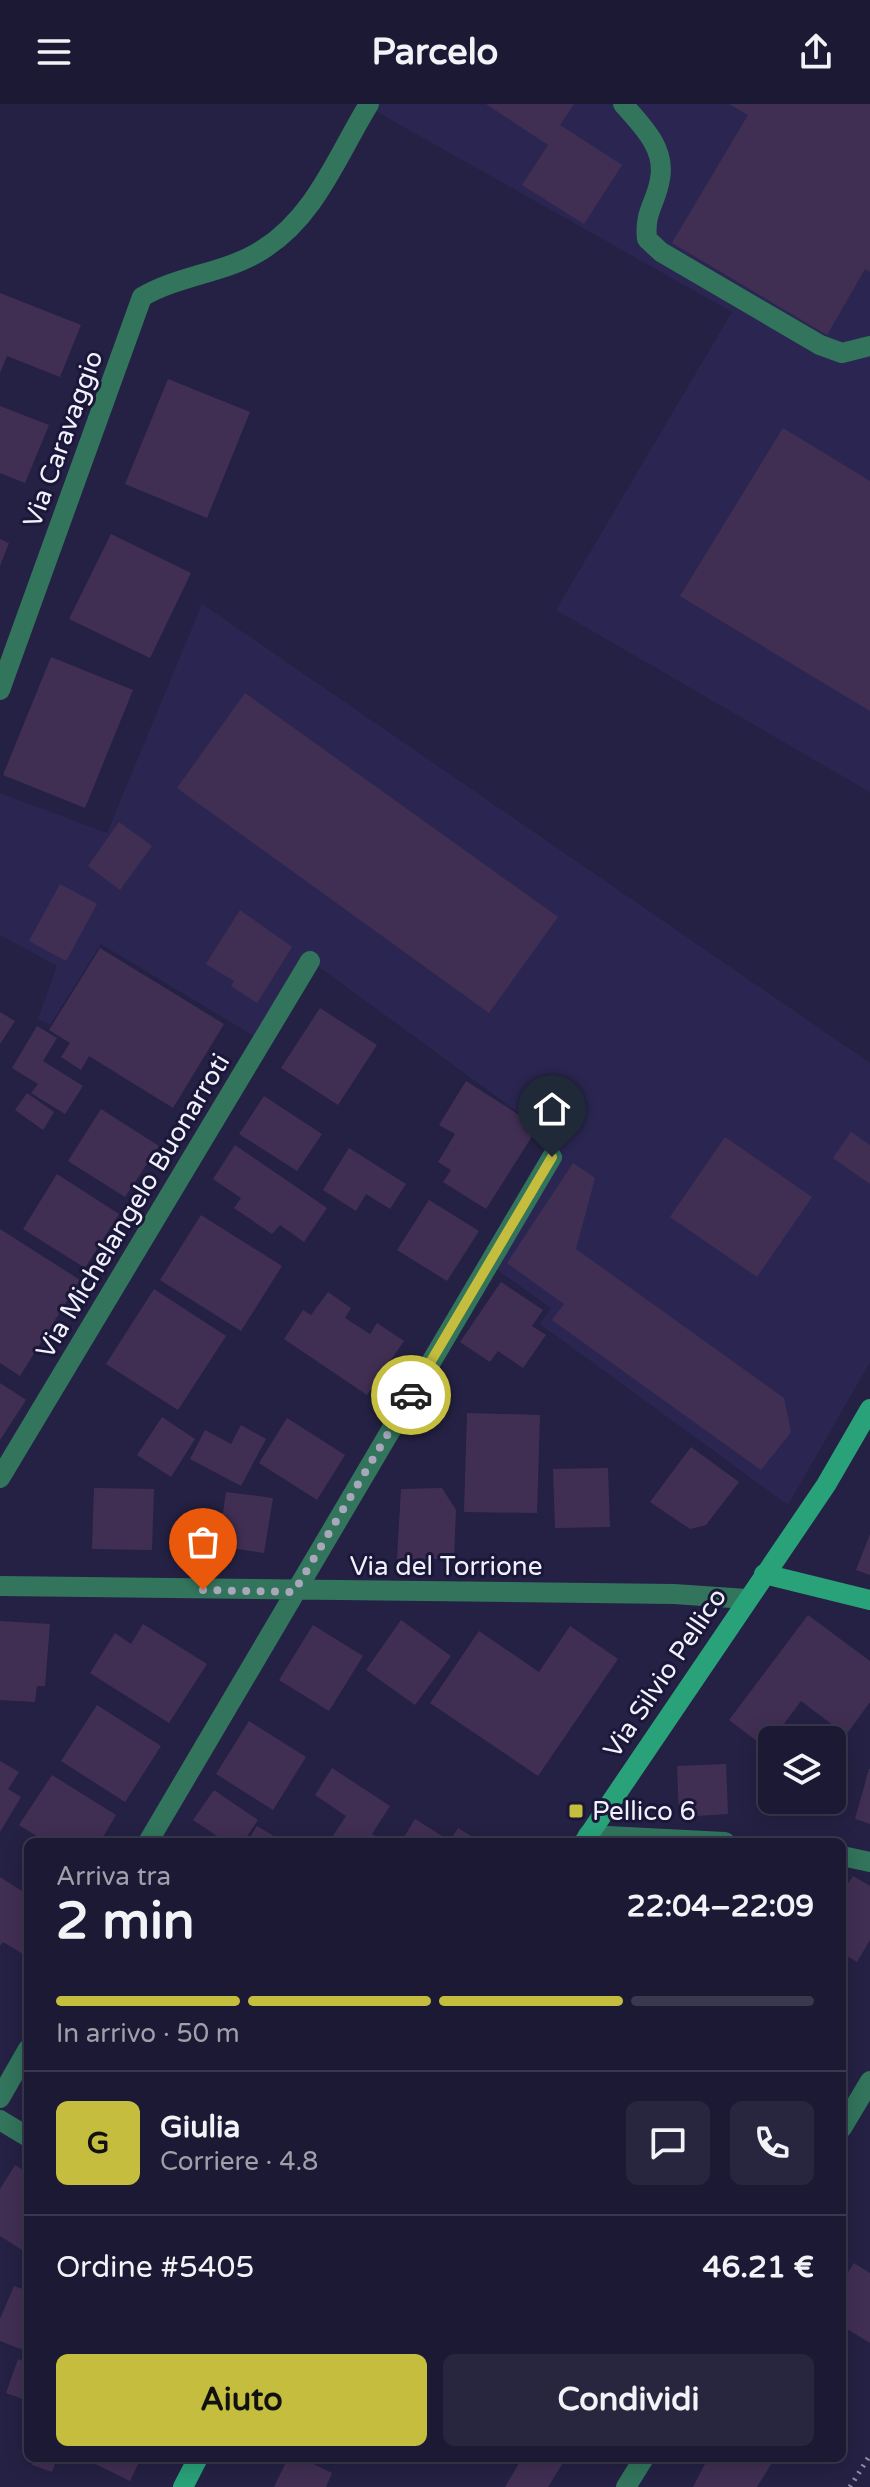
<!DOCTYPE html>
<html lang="it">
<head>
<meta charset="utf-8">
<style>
  body { margin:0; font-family:"Varela Round",sans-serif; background:#28263f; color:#f1f3f6; height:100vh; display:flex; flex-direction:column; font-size:30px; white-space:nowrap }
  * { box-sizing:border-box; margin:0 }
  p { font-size:26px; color:#a0a0ac }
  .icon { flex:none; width:44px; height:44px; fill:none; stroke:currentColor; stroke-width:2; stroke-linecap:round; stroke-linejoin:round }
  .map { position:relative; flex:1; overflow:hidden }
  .details { position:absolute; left:24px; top:1734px; width:822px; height:624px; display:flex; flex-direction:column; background:#1b1933; border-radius:12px; box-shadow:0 4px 20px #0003,0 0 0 2px #39384e }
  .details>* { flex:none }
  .buttons { position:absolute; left:758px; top:1622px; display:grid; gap:16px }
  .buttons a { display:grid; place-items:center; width:88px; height:88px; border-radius:12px; background:#1b1933; box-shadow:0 4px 20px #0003,0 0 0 2px #39384e; font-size:40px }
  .pin { position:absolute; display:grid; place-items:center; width:68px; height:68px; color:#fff; margin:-82px -34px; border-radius:50% 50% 50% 0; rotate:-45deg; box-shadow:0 0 8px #0007 }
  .pin .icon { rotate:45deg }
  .courier { position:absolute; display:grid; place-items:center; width:80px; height:80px; margin:-40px; border:6px solid #c4bd3e; border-radius:50%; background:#fff; color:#222; box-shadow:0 2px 10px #0007 }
  .head em { font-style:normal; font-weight:800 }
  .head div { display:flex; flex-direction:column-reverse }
  .head { display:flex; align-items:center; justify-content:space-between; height:136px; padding:0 32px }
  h1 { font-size:52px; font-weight:800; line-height:60px }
  .bar { display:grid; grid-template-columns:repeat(4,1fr); gap:12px 8px; align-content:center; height:96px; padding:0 32px }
  .bar i { height:10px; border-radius:6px; background:#39384e }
  .bar .active { background:#c4bd3e }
  .bar p { grid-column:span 4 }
  .line { display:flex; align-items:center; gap:20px; padding:0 32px; border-top:2px solid #39384e }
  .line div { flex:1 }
  .round { display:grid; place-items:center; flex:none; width:84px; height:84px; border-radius:12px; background:#28263f }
  .button { display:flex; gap:16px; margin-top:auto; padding:16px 32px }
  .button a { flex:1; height:92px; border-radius:12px; background:#c4bd3e; color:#111; font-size:32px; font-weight:800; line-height:92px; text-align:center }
  .button a+a { background:#28263f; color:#f1f3f6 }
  header { display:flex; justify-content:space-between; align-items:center; height:104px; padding:0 32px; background:#1b1933; font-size:36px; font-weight:800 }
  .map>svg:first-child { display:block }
  .built { fill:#2b2651 }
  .building { fill:#412f53 }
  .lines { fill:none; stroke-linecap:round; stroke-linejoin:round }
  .path { stroke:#8e8ca2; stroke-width:5; stroke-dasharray:2 6; stroke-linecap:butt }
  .lane { stroke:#32755c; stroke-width:20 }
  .street { stroke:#32755c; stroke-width:20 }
  .secondary { stroke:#29a27a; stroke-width:20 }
  .done { stroke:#a9a8bb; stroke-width:8; stroke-dasharray:0 14.4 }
  .route { stroke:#c4bd3e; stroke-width:10 }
  .poi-dot { fill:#c4bd3e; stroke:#1b1739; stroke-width:3 }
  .labels { text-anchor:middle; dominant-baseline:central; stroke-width:6; stroke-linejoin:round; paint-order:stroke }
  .street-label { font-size:26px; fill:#f1f1fb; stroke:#1b1739 }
  .poi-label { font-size:26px; fill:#f1f1fb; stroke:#1b1739; text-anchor:start }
</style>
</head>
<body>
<header><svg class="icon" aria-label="menu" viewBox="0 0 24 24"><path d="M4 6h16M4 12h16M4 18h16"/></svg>Parcelo<svg class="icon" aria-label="share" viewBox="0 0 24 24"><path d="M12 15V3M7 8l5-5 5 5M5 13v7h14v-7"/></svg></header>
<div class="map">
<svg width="870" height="2383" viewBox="0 0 870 2383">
  <rect width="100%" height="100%" fill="#242144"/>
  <path class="built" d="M363,0H870V688L556,506L732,208Z
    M202,500L870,959V1258L788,1401L540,1220L551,1204L489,1160L560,1039L311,857L262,937L101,840L50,921L38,915L57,862L0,831V689L107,729Z"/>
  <path class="building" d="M486,0H574L560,21L622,61L584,120L522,81L548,41Z
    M729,0H870V168L865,165L827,231L672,139L748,11Z
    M0,189L81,221L60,273L7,252L0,269Z
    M168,275L250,308L207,414L125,380Z
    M0,302L49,321L25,379L0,369Z
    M783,324L870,377V607L680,492Z
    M111,430L191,469L150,554L69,515Z
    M0,435L9,439L0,462Z
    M51,553L133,586L85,704L3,671Z
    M245,589L558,813L489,909L177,684Z
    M119,718L152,742L120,786L88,762Z
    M60,780L97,800L66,857L29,837Z
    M240,806L292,843L257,899L231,882L234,877L206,860Z
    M100,844L224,920L173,1004L89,952L81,966L61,953L70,939L49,926Z
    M320,904L377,941L338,1001L281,964Z
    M0,908L15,917L0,940Z
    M37,922L57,934L43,957L83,982L65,1010L31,989L38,980L12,964Z
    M466,977L538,1023L486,1105L443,1078L451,1066L438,1058L455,1030L439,1021Z
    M27,989L54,1008L43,1026L15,1006Z
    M264,992L322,1030L297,1067L239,1030Z
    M101,1005L159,1042L125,1093L68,1057Z
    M851,1028L870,1041V1080L833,1054Z
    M725,1033L812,1093L757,1173L670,1113Z
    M235,1041L327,1104L304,1138L280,1121L272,1130L234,1104L241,1094L213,1075Z
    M349,1044L406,1080L390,1105L366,1090L356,1107L323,1086Z
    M573,1059L595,1074L576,1145L784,1294L791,1328L761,1366L552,1216L564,1200L507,1159Z
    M57,1070L119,1110L85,1164L23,1125Z
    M429,1096L479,1127L447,1177L397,1146Z
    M201,1111L282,1162L241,1227L160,1176Z
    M0,1125L80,1176L20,1272L0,1259Z
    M501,1178L543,1206L532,1222L546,1231L523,1264L498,1247L490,1258L460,1238Z
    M154,1185L226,1232L178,1306L106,1260Z
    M328,1188L351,1204L345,1214L370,1230L377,1219L404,1237L367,1291L284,1235L303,1206L311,1211Z
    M0,1279L26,1296L0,1336Z
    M467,1309L540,1311L537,1409L464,1408Z
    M162,1313L195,1335L171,1373L137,1351Z
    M287,1314L345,1351L317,1396L259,1359Z
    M241,1321L266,1335L241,1382L190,1355L205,1326L231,1340Z
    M691,1343L739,1378L706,1421L690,1425L650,1398Z
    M608,1364L610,1423L555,1424L553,1365Z
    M94,1384L154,1385L152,1446L92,1445Z
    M442,1384L456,1406L454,1455H397L401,1385Z
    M226,1388L273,1394L264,1449L203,1440L208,1407L223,1409Z
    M870,1430V1471L856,1466Z
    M808,1511L870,1557V1598L846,1631L801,1597L766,1644L729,1616Z
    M401,1516L451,1552L415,1601L366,1566Z
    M0,1517L50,1520L45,1582H37L35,1598L0,1596Z
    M143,1520L207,1560L169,1619L90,1569L115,1529L131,1540Z
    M313,1521L363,1552L329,1607L279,1576Z
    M570,1522L618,1555L538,1672L430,1599L479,1527L539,1568Z
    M97,1601L161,1642L125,1698L61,1657Z
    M249,1617L306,1653L273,1706L216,1670Z
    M0,1657L19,1668L8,1685L21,1693L0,1728Z
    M726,1660L728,1710L679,1713L677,1662Z
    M332,1664L390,1702L372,1730L385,1738H329L346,1712L315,1691Z
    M869,1665H870V1720L855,1715Z
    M52,1671L116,1711L100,1738H46L19,1721Z
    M214,1686L258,1716L243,1738H226L193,1716Z
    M415,1715L450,1737L458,1724L481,1738H401Z
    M257,1722L277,1734L274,1738H247Z
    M853,1772L870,1782V1836L857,1858L842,1849V1782L845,1784Z
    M0,1773L28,1791V1853L3,1838L0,1842Z
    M15,2061L28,2069V2150L0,2132V2085Z
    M854,2159L870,2169V2239L842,2222V2178Z
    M14,2182L28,2187V2248L0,2237V2215Z
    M18,2255L28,2259V2297L6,2289Z
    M34,2354H57L52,2368L32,2361Z
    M83,2354H141L130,2377Z
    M288,2354H301L332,2369L326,2383H274Z
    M522,2354H566L548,2383H505Z
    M708,2354H775L757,2383H693Z"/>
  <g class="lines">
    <path class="path" d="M850,2383L870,2351"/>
    <path class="lane" d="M623,0C642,22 666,44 660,75C656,100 644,107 647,135L661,148L820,241L842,249L870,242
      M142,193C179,171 226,169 262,146C316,112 337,52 369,0
      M588,1731L725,1738
      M842,1752L870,1758"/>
    <path class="street" d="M0,586L142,193
      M0,1374L310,857
      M0,1482L674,1490L747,1495
      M148,1738L552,1053
      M0,1994L28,1945
      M0,2016L28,2033
      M842,2024L870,1977
      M626,2383L644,2354"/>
    <path class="secondary" d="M764,1470L870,1496
      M584,1738L826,1381L870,1305
      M183,2383L198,2354"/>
  </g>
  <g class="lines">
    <path class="done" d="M203,1486L294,1488L411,1291"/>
    <path class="route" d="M411,1291L552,1053"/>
  </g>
  <rect class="poi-dot" x="568" y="1699" width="16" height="16" rx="4"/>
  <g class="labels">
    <g class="street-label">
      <text transform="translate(63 335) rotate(-70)">Via Caravaggio</text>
      <text transform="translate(133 1102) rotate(-59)">Via Michelangelo Buonarroti</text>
      <text x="446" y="1462">Via del Torrione</text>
      <text transform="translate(665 1569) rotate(-56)">Via Silvio Pellico</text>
    </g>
    <g class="poi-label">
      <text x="592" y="1707">Pellico 6</text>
    </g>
  </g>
</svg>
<div class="buttons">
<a><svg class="icon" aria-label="layers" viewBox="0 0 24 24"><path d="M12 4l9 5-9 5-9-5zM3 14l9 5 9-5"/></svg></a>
</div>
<div class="pin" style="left:203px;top:1486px;background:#ea580c"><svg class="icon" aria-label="bag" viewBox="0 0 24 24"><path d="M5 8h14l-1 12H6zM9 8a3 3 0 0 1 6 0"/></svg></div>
<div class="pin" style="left:552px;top:1053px;background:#1f2937"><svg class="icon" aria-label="home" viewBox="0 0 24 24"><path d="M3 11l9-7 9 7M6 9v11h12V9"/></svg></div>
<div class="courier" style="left:411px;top:1291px"><svg class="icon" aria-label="car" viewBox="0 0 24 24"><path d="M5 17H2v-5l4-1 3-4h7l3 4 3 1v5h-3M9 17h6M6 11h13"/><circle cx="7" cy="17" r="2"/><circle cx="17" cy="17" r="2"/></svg></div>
<section class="details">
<div class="head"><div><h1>2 min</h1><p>Arriva tra</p></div><em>22:04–22:09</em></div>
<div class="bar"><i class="active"></i><i class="active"></i><i class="active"></i><i></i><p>In arrivo · 50 m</p></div>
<div class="line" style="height:144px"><b class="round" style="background:#c4bd3e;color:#111">G</b><div><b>Giulia</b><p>Corriere · 4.8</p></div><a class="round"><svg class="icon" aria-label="chat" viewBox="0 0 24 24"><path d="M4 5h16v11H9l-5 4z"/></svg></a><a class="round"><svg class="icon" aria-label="phone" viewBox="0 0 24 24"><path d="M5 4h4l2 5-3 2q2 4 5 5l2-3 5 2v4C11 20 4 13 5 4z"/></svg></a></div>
<div class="line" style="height:104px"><div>Ordine #5405</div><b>46.21 €</b></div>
<div class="button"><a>Aiuto</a><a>Condividi</a></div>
</section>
</div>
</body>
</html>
